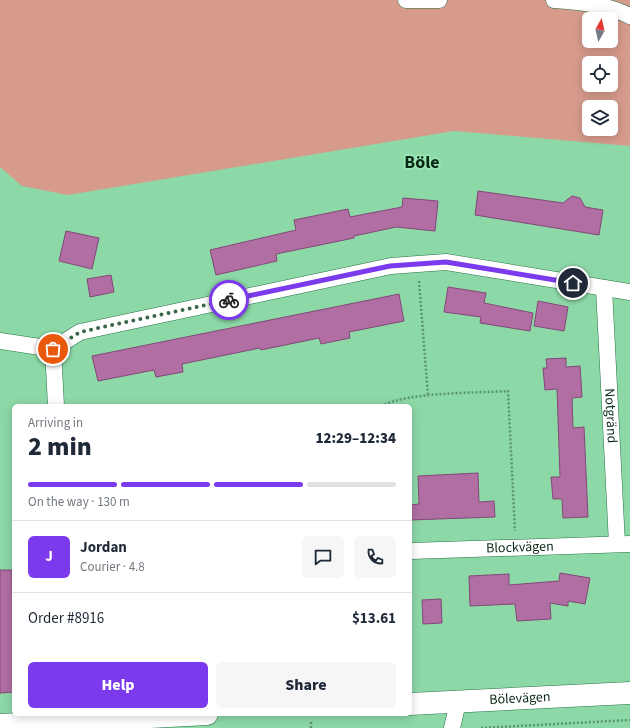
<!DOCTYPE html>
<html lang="en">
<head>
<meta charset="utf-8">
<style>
  body { margin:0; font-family:"Source Sans 3",sans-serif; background:#f6f6f7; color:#1f2937; height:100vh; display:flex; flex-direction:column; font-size:15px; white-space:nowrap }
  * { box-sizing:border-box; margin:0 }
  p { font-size:13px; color:#747a83 }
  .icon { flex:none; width:22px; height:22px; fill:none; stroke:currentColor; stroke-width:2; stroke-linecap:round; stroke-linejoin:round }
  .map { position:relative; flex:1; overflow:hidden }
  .drawer { position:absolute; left:12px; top:404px; width:400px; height:312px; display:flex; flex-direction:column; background:#fff; border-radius:6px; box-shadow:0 2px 10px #0003 }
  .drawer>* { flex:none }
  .needle { width:26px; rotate:8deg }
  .buttons { position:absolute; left:582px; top:12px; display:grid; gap:8px }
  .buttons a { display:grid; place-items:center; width:36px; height:36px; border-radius:6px; background:#fff; box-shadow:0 2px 10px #0003; font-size:20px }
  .pin { position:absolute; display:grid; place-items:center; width:34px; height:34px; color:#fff; margin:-17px; border:2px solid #fff; border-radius:50%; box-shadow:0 1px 4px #0007 }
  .courier { position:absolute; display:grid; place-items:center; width:40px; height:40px; margin:-20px; border:3px solid #7c3aed; border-radius:50%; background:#fff; color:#222; box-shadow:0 1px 5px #0007 }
  .summary em { font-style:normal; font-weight:800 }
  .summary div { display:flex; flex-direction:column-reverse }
  .summary { display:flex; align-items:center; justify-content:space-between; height:68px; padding:0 16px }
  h1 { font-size:26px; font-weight:800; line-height:30px }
  .bar { display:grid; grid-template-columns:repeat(4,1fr); gap:6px 4px; align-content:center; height:48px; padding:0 16px }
  .bar i { height:5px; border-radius:3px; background:#e0e1e3 }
  .bar .on { background:#7c3aed }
  .bar p { grid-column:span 4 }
  .line { display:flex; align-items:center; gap:10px; padding:0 16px; border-top:1px solid #e0e1e3 }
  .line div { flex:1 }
  .round { display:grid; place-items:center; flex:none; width:42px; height:42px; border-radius:6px; background:#f6f6f7 }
  .cta { display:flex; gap:8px; margin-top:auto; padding:8px 16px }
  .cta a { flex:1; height:46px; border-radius:6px; background:#7c3aed; color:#fff; font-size:16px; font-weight:800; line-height:46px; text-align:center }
  .cta a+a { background:#f6f6f7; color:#1f2937 }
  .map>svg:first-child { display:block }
  .green { fill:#d79b8c; fill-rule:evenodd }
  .building { fill:#b06ea2; stroke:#834877 }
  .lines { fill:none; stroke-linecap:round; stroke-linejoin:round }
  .street-casing { stroke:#267247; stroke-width:17 }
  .secondary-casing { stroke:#267247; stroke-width:23 }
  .path { stroke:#5a9570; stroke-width:2.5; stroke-dasharray:2 2; stroke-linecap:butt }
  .street { stroke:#fff; stroke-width:16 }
  .secondary { stroke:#fff; stroke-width:22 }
  .done { stroke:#38674a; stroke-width:4; stroke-dasharray:0 7.2 }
  .route { stroke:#7c3aed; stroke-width:5 }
  .labels { text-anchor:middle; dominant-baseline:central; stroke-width:3.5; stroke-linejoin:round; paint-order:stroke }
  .street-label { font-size:14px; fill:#0a2a18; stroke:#9ae6b4 }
  .district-label { font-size:18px; font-weight:bold; fill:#0a2a18; stroke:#9ae6b4 }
</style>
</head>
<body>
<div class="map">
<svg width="630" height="728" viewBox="0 0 630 728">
  <rect width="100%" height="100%" fill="#8dd8a7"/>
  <path class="green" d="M0,0H630V146L454,131L68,195L22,186L0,167ZM589,19H611V41H589ZM589,63H611V85H589ZM589,107H611V129H589Z"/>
  <path class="building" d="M478,191L563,203L572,196L580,198L585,207L603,210L599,235L475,215Z
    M403,198L438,201L435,231L396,227L354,236V238L276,254L277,261L216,275L210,250L296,230L294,220L348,209L350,217L402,207Z
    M66,231L99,238L92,269L59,261Z
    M111,275L114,292L90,297L87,279Z
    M448,287L486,293L484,303L533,313L530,331L480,323L481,317L444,312Z
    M399,294L404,321L349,332L350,338L321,344L319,338L261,350L260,348L182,364L183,372L156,377L154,370L98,381L92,356Z
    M538,301L568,307L564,331L534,326Z
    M566,358V367L580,366L582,397L572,398L573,428L584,427L588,517L563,518L562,499H553L551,477H560L557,389L545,390L543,368H547L546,359Z
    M478,473L479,502L494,501L495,517L410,520V505L419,504L418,476Z
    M0,570H12L14,692L0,693Z
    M560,573L590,578L585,604L568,601V606L550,603L551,619L517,621L515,604L470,606L469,576L509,574V585L559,581Z
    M441,599L442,623L423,624L422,600Z"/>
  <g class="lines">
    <defs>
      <g id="street">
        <path d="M406,0H439"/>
        <path d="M554,0C579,2 606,4 630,16"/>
        <path id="s1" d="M604,288L617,544"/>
        <path d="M0,341L53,349L80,332L391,266L418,264L446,262L630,292"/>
        <path d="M53,349L56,406"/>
        <path id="s2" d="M410,551L630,544"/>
        <path d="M452,728L458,702"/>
      </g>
      <g id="secondary">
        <path id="s3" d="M410,704L630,693"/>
        <path d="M0,725L207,714"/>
      </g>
    </defs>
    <use href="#street" class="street-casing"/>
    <use href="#secondary" class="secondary-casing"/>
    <path class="path" d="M419,281L428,396
      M381,406C408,392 475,393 508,391L515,531
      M311,728V721
      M481,728L630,720"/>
    <use href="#street" class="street"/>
    <use href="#secondary" class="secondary"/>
  </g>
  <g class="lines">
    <path class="done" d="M53,349L80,332L229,300"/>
    <path class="route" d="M229,300L390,266L446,262L573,283"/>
  </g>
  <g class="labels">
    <g class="street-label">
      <text stroke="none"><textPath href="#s1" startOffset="128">Notgränd</textPath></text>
      <text stroke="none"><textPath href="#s2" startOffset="110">Blockvägen</textPath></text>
      <text stroke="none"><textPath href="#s3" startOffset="110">Bölevägen</textPath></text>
    </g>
    <g class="district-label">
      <text x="422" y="162">Böle</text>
    </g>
  </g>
</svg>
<div class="buttons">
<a><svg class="needle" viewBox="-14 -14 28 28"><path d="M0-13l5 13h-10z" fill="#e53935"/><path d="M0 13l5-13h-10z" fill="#747a83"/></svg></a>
<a><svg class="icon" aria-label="locate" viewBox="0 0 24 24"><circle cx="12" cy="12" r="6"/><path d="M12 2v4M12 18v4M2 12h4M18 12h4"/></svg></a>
<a><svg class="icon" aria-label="layers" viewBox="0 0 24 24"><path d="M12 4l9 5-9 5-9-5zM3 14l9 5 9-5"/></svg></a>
</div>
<div class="pin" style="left:53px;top:349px;background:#ea580c"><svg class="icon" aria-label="bag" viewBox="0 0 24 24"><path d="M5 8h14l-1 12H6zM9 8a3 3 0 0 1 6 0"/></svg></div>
<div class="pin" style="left:573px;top:283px;background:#1f2937"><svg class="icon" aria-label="home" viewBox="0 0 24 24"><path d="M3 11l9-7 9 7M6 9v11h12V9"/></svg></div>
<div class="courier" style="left:229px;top:300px"><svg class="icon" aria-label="bike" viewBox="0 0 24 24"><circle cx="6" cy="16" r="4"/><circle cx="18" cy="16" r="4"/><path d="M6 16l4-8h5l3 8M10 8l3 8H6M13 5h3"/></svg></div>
<section class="drawer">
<div class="summary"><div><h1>2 min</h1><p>Arriving in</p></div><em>12:29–12:34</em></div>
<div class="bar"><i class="on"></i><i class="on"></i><i class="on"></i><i></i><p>On the way · 130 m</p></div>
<div class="line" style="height:72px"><b class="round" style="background:#7c3aed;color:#fff">J</b><div><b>Jordan</b><p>Courier · 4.8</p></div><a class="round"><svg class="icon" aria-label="chat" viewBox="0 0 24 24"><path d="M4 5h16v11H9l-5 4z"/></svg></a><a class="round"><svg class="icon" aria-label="phone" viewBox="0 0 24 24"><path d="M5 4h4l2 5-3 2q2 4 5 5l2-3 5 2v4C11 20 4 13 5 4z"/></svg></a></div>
<div class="line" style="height:52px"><div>Order #8916</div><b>$13.61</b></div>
<div class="cta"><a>Help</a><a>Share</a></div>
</section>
</div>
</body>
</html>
